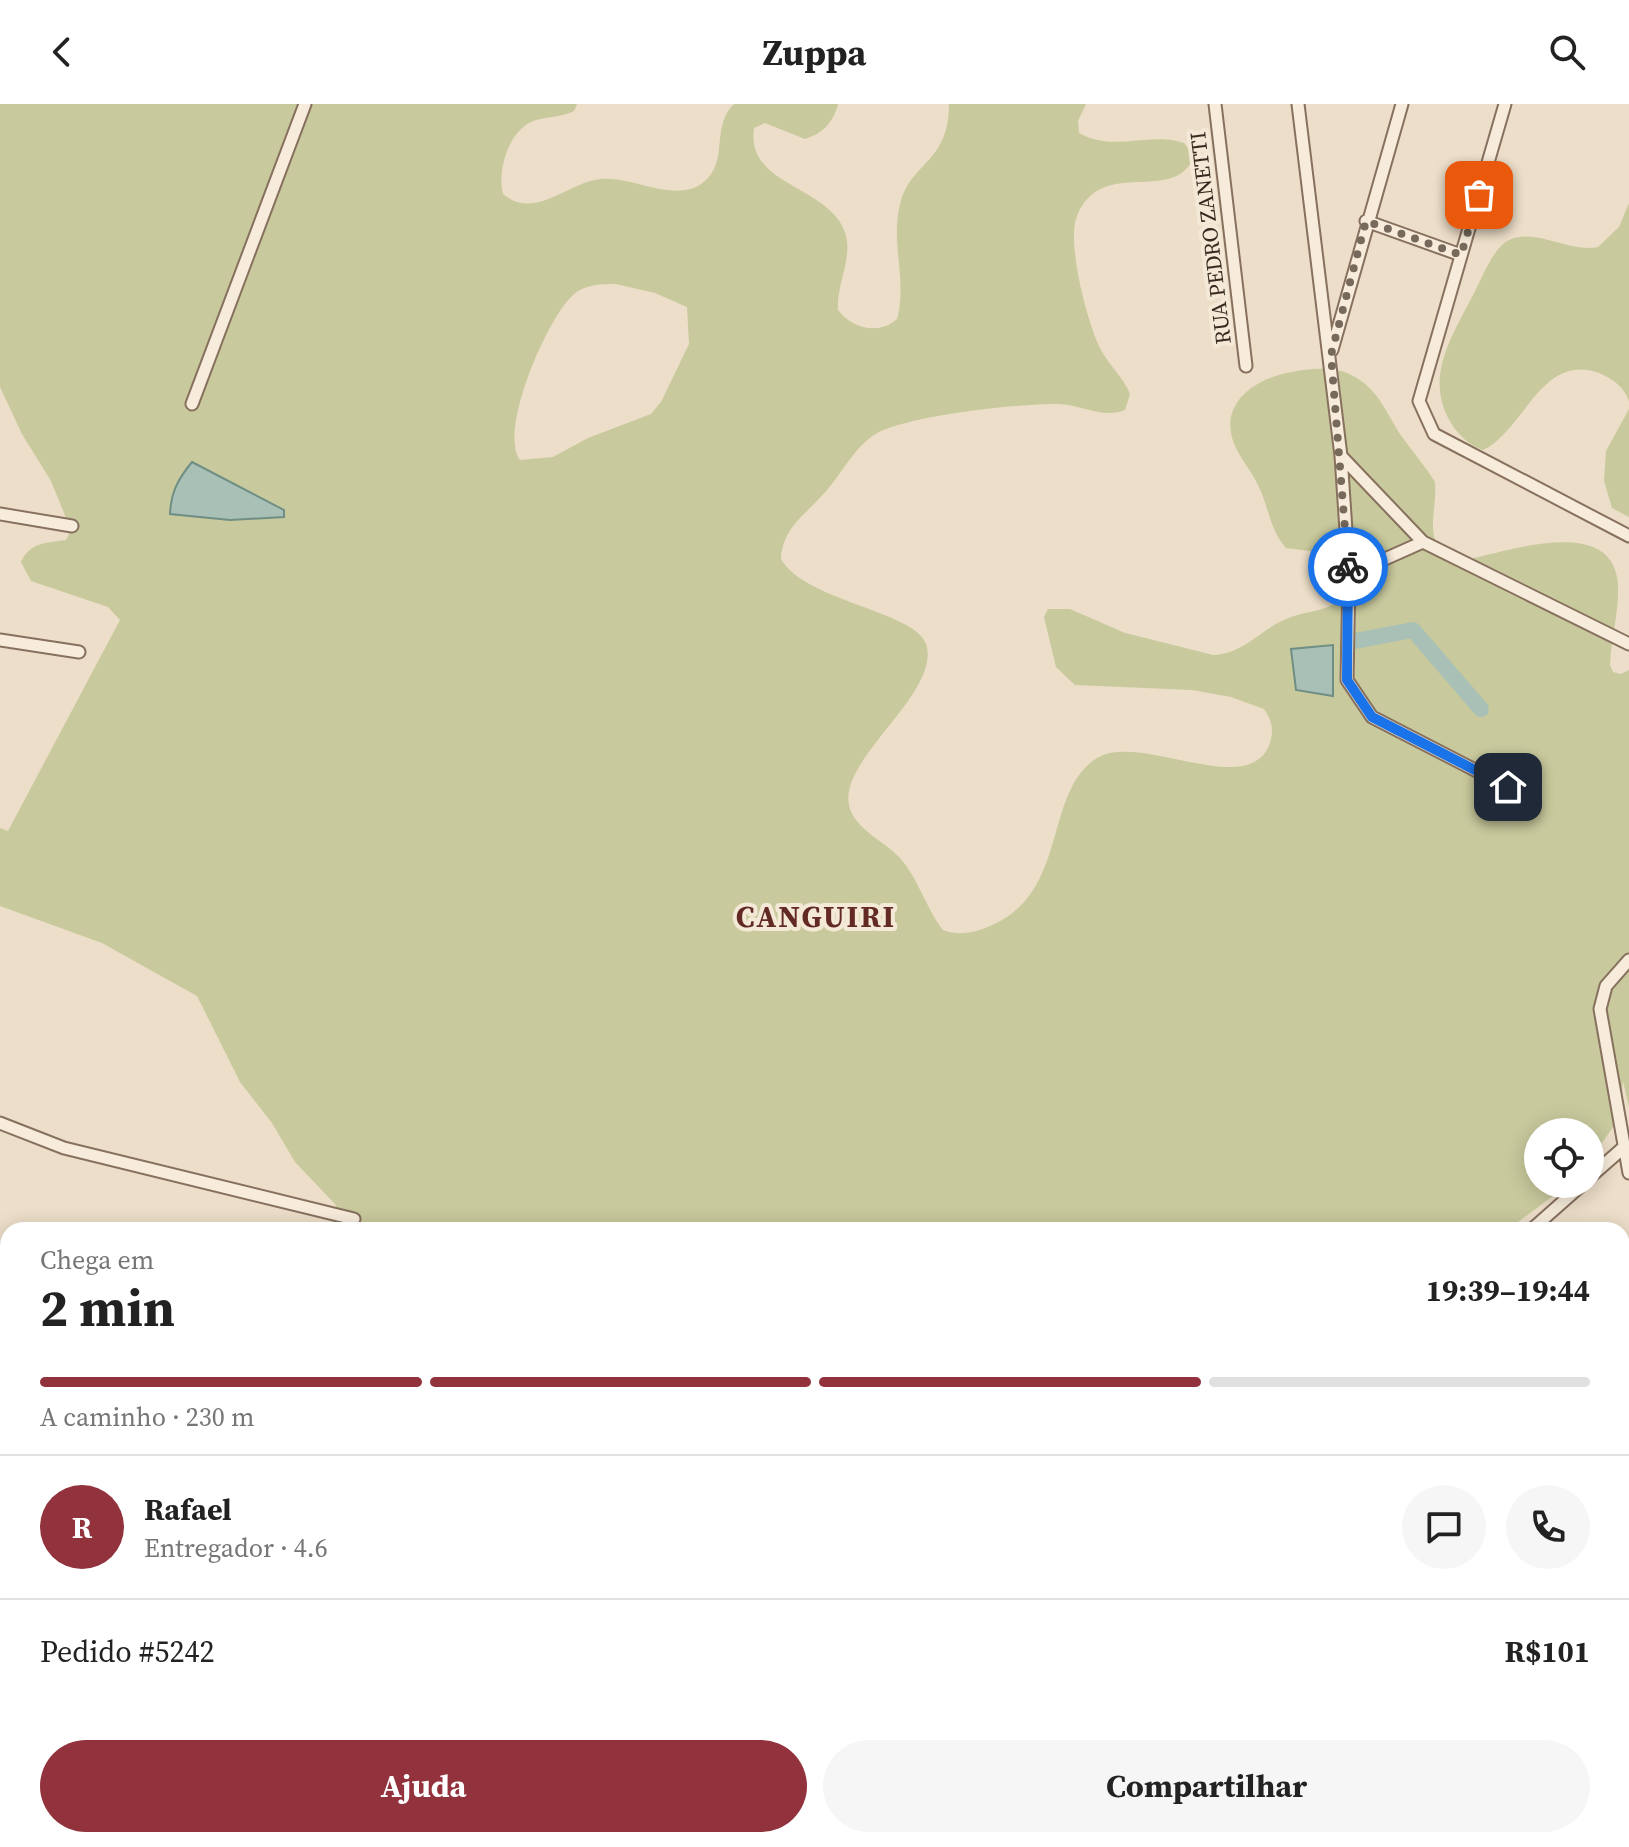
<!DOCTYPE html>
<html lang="pt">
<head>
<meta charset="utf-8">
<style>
  body { margin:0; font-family:"Source Serif 4",serif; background:#f6f6f6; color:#222; height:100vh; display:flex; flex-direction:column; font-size:30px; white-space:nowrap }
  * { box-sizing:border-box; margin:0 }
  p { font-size:26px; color:#767676 }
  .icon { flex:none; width:44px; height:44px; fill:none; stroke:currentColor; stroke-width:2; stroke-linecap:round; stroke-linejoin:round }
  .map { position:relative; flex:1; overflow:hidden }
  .drawer { position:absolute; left:0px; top:1118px; width:1630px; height:626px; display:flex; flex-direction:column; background:#fff; border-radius:24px 24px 0 0; box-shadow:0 4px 20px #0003 }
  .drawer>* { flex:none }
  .fabs { position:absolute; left:1524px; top:1014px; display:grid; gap:16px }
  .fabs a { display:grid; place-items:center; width:80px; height:80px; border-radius:50%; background:#fff; box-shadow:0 4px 20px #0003; font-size:40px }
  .pin { position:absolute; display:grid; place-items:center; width:68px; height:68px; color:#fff; margin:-34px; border-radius:16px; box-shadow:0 4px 12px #0006 }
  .courier { position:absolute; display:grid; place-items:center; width:80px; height:80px; margin:-40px; border:6px solid #1a73e8; border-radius:50%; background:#fff; color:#222; box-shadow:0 2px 10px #0007 }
  .head em { font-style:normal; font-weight:700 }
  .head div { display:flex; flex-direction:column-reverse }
  .head { display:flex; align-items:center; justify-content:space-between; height:136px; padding:0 40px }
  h1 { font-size:52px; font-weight:700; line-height:60px }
  .bar { display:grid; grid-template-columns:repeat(4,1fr); gap:12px 8px; align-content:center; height:96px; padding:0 40px }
  .bar i { height:10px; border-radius:6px; background:#e0e0e0 }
  .bar .selected { background:#92323c }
  .bar p { grid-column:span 4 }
  .line { display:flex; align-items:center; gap:20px; padding:0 40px; border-top:2px solid #e0e0e0 }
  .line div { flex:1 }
  .round { display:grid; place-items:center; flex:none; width:84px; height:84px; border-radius:42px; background:#f6f6f6 }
  .button { display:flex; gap:16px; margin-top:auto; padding:16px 40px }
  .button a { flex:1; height:92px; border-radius:48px; background:#92323c; color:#fff; font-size:32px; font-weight:700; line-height:92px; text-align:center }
  .button a+a { background:#f6f6f6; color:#222 }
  header { display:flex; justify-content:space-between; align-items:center; height:104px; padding:0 40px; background:#fff; font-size:36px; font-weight:700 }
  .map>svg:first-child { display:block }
  .green { fill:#c8c99c; fill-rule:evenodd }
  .water { fill:#a9c0b7; stroke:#6f8e84; stroke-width:2 }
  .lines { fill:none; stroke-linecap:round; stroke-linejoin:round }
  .stream { stroke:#6f8e84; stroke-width:3 }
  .river { stroke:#a9c0b7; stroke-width:16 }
  .minor-casing { stroke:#87705e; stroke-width:15 }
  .tertiary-casing { stroke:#87705e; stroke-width:18 }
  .motorway-casing { stroke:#553f32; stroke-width:24 }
  .minor { stroke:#f7ecdb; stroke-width:11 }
  .tertiary { stroke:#f7ecdb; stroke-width:14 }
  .motorway { stroke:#d5965f; stroke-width:20 }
  .done { stroke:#77695b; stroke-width:8; stroke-dasharray:0 14.4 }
  .route { stroke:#1a73e8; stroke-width:10 }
  .labels { text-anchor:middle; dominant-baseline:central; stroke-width:8; stroke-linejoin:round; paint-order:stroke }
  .street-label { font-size:22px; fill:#382a21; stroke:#f4e9d7 }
  .district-label { font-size:30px; font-weight:bold; letter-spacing:2px; fill:#622a23; stroke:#f4e9d7 }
</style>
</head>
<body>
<header><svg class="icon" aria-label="back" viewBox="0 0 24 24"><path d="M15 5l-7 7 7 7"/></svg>Zuppa<svg class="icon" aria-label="search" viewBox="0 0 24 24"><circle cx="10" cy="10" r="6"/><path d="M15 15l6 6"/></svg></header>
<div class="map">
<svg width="1629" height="1743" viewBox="0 0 1629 1743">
  <rect width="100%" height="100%" fill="#ecdec8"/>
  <path class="green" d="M0,0H577L574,7C560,14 545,12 531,18C508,29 497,67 503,90C535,117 568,78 601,75C634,71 681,104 708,74C727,53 712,21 734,0H838C833,19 823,29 805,35L765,19L754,24C745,84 833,81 846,132C852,156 836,182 838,206C852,225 880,231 897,215C908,177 889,135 901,97C912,58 949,58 949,0H1086L1078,17L1079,29C1113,49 1150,27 1184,39L1194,53C1173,102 1102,51 1077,112C1066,137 1087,218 1100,244C1108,261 1123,272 1130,290L1125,306C1103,315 1082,301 1059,300C1023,299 902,312 874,331C854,344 842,369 827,386C808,409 782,423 781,455C804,497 915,507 926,540C942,588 839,654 849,701C853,724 884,737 899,753C919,775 925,803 943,826C958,832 975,829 990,822C1069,789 1043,693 1094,656C1136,624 1249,699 1270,639C1274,626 1272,616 1264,605L1231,593L1192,586L1075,581L1056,563L1044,513L1048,505H1070L1125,529L1213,551C1245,550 1262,523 1291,513C1307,507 1332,507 1343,492C1351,482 1347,474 1345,462L1325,449L1286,444C1270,426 1269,404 1259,383C1253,370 1244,359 1237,346C1216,305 1248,277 1287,269C1307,265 1334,261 1353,272C1379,285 1387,311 1402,333C1413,348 1425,362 1435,378C1438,412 1416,449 1469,455C1510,447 1614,410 1618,481C1619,508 1611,535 1610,561L1613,568L1621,570L1629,566V1003L1623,977L1620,1013L1590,1056V1028H1538V1080H1569L1507,1126H347L335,1100L295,1058L272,1019L240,978L197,892L102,839L0,802V724L8,727L120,516L108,503L31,477L21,458C30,438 46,439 66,436L71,426L51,377L22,330L0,283ZM616,180L655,189L687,203L689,240L661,298L651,310L588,334L553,353L520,356C498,327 548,212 574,190C586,180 602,180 616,180Z
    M1629,99V297C1624,283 1613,275 1599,269C1541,248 1524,327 1483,346C1468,340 1460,333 1451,319C1424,274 1451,234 1472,193C1481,177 1489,153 1503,140C1529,119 1569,150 1598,143L1619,123Z
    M1629,305V413L1612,404L1604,377L1606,347Z
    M0,1598L8,1603V1736H899L917,1743H0Z"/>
  <path class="water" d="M192,358L284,406V413L230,416L170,410C171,388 178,375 192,358Z
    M1333,541V592L1296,586L1291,545Z"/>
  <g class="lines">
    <path class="stream" d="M379,1736L389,1743"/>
    <path class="river" d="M1355,537L1413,526L1481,605"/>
    <defs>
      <path id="minor" d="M1215,0L1246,262
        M1298,0L1341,352L1349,471L1347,576L1372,613L1508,683
        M1505,0L1419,297L1434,330L1629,432
        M1366,117L1461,151
        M1332,246L1402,0
        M192,300L305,0
        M1341,352L1423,438
        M0,410L72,422
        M1349,471L1423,438L1629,540
        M0,536L79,548
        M1629,856L1606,882L1600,905L1629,1069
        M0,1019L64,1044L354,1115
        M1590,1073L1623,1044
        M1531,1126L1583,1080
        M1622,1313L1629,1312
        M0,1540L8,1543
        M1622,1562L1629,1591
        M0,1618L8,1621
        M60,1736L63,1743
        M1216,1736L1233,1743
        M1403,1736L1405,1743
        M1535,1736L1537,1743"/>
      <path id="tertiary" d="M1125,1736L1179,1743"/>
      <path id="motorway" d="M0,1364L8,1367
        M0,1384L8,1387
        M955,1736L975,1743
        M1007,1736L1027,1743"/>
    </defs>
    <use href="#minor" class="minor-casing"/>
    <use href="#tertiary" class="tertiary-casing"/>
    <use href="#motorway" class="motorway-casing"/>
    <use href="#minor" class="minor"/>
    <use href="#tertiary" class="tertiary"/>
    <use href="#motorway" class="motorway"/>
  </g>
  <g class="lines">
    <path class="done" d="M1348,463L1331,251L1366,117L1461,151L1479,91"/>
    <path class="route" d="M1348,463L1347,576L1372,613L1508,683"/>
  </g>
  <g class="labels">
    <g class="street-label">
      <text transform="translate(1210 134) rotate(-97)">RUA PEDRO ZANETTI</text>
    </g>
    <g class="district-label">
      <text x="816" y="812">CANGUIRI</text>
    </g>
  </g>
</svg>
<div class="fabs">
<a><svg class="icon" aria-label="locate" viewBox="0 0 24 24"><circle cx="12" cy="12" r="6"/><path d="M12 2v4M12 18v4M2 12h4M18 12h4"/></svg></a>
</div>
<div class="pin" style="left:1479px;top:91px;background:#ea580c"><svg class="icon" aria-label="bag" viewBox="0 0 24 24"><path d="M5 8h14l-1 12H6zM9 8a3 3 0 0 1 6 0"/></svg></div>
<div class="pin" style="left:1508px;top:683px;background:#1f2937"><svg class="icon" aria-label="home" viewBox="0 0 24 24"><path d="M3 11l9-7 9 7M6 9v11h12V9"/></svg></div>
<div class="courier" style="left:1348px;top:463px"><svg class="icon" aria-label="bike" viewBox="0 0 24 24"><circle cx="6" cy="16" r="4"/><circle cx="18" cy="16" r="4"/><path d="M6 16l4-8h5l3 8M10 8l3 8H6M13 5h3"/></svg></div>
<section class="drawer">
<div class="head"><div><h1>2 min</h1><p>Chega em</p></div><em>19:39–19:44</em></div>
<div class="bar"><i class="selected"></i><i class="selected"></i><i class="selected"></i><i></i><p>A caminho · 230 m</p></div>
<div class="line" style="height:144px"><b class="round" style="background:#92323c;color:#fff">R</b><div><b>Rafael</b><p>Entregador · 4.6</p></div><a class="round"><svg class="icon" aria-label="chat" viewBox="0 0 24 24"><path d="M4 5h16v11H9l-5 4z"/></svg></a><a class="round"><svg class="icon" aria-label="phone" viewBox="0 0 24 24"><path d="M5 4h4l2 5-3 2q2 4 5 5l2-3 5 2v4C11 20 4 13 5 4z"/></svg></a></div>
<div class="line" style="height:104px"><div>Pedido #5242</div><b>R$101</b></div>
<div class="button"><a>Ajuda</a><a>Compartilhar</a></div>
</section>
</div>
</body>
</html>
